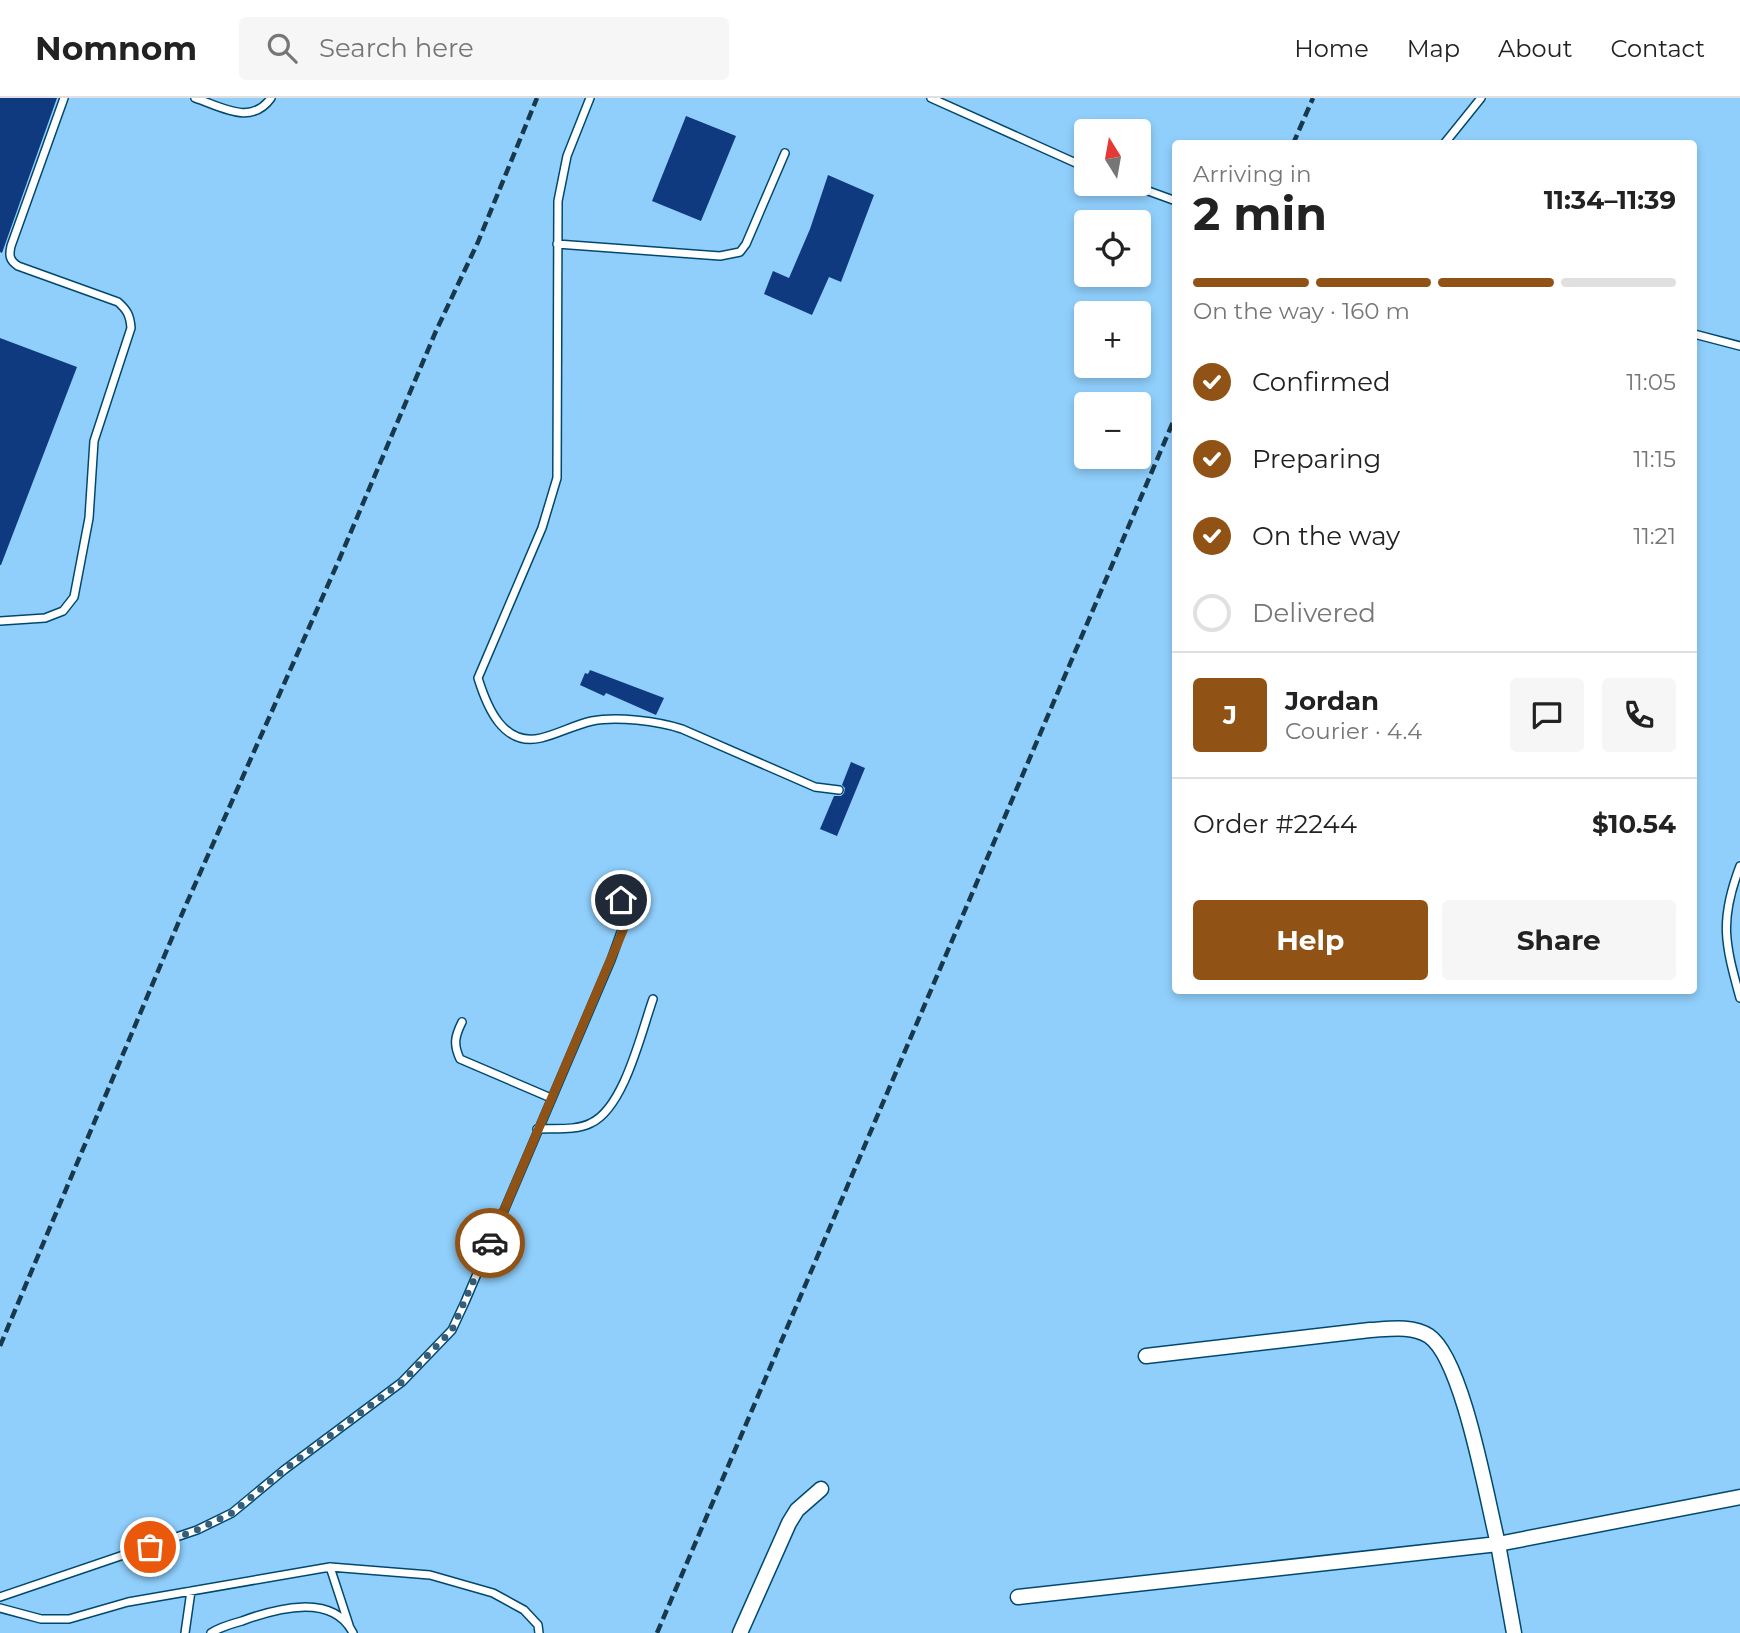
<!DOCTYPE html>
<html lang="en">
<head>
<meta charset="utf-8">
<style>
  body { margin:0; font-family:Montserrat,sans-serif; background:#f6f6f6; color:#222; height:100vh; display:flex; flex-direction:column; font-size:26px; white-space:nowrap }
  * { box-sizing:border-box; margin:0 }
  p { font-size:23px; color:#767676 }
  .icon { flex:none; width:38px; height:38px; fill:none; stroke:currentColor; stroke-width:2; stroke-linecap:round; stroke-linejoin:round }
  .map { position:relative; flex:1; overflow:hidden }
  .panel { position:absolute; left:1172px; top:42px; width:525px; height:854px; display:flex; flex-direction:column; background:#fff; border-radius:7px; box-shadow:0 4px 10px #0003 }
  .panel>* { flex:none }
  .needle { width:46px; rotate:349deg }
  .controls { position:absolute; left:1074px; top:21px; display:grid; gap:14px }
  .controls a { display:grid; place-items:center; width:77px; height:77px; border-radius:7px; background:#fff; box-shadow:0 4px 10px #0003; font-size:35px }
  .pin { position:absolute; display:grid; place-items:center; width:60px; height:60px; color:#fff; margin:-30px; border:4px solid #fff; border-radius:50%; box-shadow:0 2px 7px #0007 }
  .courier { position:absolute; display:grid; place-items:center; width:70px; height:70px; margin:-35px; border:5px solid #905315; border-radius:50%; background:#fff; color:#222; box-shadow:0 2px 9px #0007 }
  .head em { font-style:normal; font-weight:700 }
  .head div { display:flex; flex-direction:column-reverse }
  .head { display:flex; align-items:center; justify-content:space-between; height:119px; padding:0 21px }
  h1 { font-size:46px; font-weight:700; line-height:52px }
  .bar { display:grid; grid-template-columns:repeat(4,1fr); gap:10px 7px; align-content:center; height:84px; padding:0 21px }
  .bar i { height:9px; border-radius:5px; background:#e0e0e0 }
  .bar .current { background:#905315 }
  .bar p { grid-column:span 4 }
  .line { display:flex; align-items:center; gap:18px; padding:0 21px; border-top:2px solid #e0e0e0 }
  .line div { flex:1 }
  .round { display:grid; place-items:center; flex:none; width:74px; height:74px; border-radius:7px; background:#f6f6f6 }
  ol { padding:0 21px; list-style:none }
  li { display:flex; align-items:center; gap:21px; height:77px }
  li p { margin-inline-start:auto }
  li .icon { padding:7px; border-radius:50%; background:#905315; color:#fff; stroke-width:4 }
  li:last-child { color:#767676 }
  li i { width:38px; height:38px; border:4px solid #e0e0e0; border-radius:50% }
  .action { display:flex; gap:14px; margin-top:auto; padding:14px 21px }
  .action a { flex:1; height:80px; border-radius:7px; background:#905315; color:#fff; font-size:28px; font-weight:700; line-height:80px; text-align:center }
  .action a+a { background:#f6f6f6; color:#222 }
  header { display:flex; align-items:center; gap:42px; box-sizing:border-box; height:98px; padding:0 35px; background:#fff; border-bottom:2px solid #e0e0e0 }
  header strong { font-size:33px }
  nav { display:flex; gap:38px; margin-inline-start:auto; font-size:24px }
  .search { width:490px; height:63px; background:#f6f6f6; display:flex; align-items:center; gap:18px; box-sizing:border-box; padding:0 24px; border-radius:7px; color:#767676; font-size:26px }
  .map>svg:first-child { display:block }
  .building { fill:#103a7f }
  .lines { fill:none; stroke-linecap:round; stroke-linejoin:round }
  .service-casing { stroke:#00496e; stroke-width:10 }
  .minor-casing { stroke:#00496e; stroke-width:17 }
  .service { stroke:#fff; stroke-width:7 }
  .minor { stroke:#fff; stroke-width:14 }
  .rail { stroke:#18384c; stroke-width:4.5; stroke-dasharray:10 5; stroke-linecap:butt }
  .done { stroke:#365e78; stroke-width:7; stroke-dasharray:0 12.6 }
  .route { stroke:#905315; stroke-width:9 }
</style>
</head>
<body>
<header>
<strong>Nomnom</strong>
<div class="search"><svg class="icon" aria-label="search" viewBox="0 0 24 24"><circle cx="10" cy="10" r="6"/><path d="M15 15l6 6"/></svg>Search here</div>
<nav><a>Home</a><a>Map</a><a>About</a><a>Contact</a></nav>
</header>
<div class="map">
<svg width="1740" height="1535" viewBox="0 0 1740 1535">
  <rect width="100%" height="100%" fill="#90cffc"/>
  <path class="building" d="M0,0H57L2,155L0,154Z
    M686,18L736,38L701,123L652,103Z
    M828,77L874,97L841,184L829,179L812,217L764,196L773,173L789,180L810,131Z
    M0,240L77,269L1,467H0Z
    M590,572L664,600L656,617L606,595L604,598L580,587L585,575L588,576Z
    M851,664L865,670L837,738L820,731L834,698H841L844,695L845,690L842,687Z"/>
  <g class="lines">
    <defs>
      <path id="service" d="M195,0C222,9 251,28 271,0
        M590,0L567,58L558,103L557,380L542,430L478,580C487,609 503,649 541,640C558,636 574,627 592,623C616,618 658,623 682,631L815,689L839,692
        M931,0L1087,70
        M1444,46L1481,0
        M1129,86L1176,103
        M557,146L720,158L740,154L746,146L785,55
        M1694,236L1740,248
        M0,523L45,520L63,513L74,499L89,420L94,343L131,230C130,217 127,212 118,204L18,168C9,162 9,157 11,148L64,0
        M1740,768C1719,823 1725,845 1740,900
        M462,924C455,938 453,946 460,961L551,1000
        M537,1031C554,1030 576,1033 591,1025C624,1010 641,935 653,901
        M330,1469L349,1527
        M0,1499L197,1432L232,1415L284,1372L402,1284L452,1232L465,1204L611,862L625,823L621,802
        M0,1510L41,1521H69L128,1504L330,1469L430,1477L493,1495L524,1512L538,1527L539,1535
        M185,1535L191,1493
        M211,1535C220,1529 231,1526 242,1523C274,1511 333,1494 353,1535"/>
      <path id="minor" d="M1018,1499L1498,1446C1487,1402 1463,1261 1429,1238C1412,1227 1389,1231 1370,1232L1146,1258
        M740,1535L789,1425L797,1412L821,1391
        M1514,1535L1498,1446L1740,1399"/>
    </defs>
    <use href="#service" class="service-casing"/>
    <use href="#minor" class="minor-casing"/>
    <use href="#service" class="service"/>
    <use href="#minor" class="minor"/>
    <path class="rail" d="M1293,46L1313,0
      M0,1248L185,809L339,462L436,233L478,144L537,0
      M657,1535L1176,317"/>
  </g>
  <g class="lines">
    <path class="done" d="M150,1449L197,1432L232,1415L284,1372L402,1284L452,1232L490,1145"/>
    <path class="route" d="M490,1145L624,830V812L621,802"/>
  </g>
</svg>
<div class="controls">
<a><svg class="needle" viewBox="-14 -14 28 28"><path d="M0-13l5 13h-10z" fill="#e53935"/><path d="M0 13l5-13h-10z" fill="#767676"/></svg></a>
<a><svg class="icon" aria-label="locate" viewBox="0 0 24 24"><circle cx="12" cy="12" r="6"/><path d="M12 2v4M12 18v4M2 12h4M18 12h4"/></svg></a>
<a>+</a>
<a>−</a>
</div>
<div class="pin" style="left:150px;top:1449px;background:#ea580c"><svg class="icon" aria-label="bag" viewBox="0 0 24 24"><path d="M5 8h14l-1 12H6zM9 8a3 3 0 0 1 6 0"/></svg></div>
<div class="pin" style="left:621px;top:802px;background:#1f2937"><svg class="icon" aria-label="home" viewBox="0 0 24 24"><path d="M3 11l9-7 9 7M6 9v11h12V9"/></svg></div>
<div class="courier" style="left:490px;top:1145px"><svg class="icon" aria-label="car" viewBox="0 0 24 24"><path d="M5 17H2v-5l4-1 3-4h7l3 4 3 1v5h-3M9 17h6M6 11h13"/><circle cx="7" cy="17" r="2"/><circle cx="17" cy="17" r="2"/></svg></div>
<section class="panel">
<div class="head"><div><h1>2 min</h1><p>Arriving in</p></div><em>11:34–11:39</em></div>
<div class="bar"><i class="current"></i><i class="current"></i><i class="current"></i><i></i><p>On the way · 160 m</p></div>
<ol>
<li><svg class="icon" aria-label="check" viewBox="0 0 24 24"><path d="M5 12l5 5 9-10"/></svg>Confirmed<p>11:05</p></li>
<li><svg class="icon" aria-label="check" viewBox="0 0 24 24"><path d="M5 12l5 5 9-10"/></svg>Preparing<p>11:15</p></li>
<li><svg class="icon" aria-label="check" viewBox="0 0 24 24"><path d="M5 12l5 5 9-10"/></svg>On the way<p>11:21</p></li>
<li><i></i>Delivered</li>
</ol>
<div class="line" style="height:126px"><b class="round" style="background:#905315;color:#fff">J</b><div><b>Jordan</b><p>Courier · 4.4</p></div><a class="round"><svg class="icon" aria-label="chat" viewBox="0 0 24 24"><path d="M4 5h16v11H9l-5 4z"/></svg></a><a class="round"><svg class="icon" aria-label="phone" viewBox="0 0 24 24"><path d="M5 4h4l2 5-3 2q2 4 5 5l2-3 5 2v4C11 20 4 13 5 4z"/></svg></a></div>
<div class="line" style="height:91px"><div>Order #2244</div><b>$10.54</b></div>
<div class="action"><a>Help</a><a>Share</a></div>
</section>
</div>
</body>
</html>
